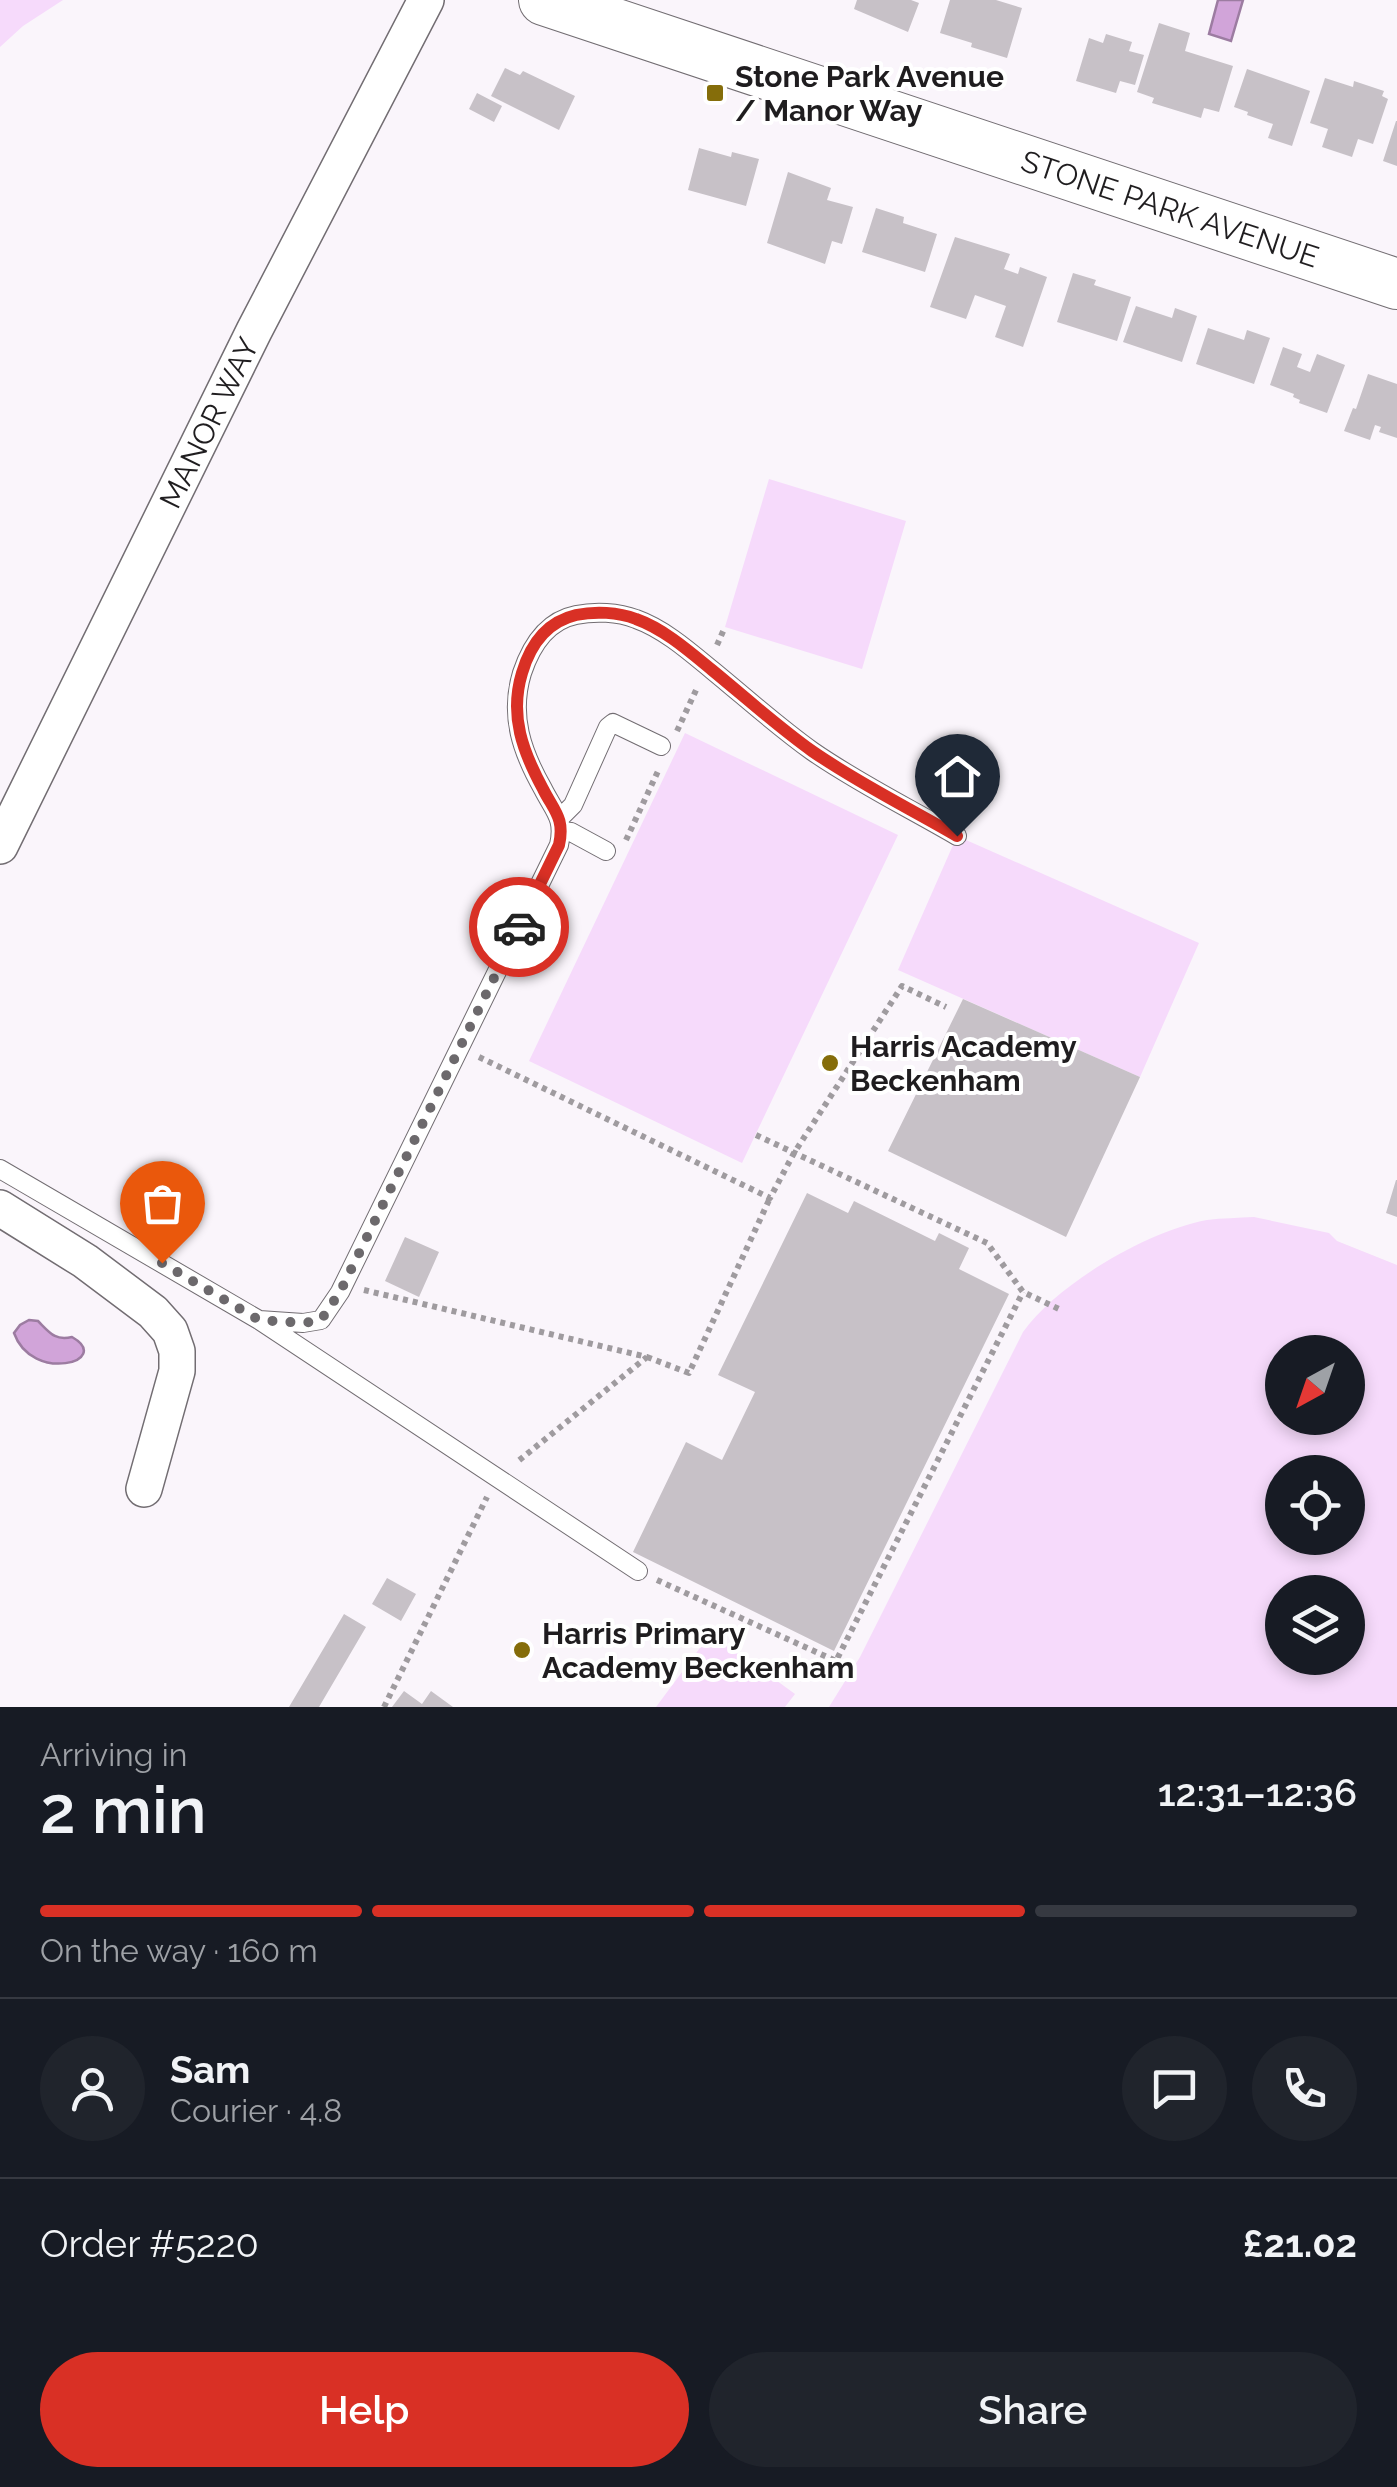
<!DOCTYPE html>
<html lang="en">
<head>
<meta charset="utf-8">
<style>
  body { margin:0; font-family:Raleway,sans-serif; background:#20242c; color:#f1f3f6; height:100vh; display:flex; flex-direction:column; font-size:38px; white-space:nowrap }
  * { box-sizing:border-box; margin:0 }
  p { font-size:32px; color:#9ea1a6 }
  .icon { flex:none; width:55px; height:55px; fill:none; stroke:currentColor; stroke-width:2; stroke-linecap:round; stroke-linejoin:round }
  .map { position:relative; height:1707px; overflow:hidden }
  .drawer { display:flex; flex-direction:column; background:#171b24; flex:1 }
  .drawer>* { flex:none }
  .needle { width:65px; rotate:220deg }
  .tools { position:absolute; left:1265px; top:1335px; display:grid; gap:20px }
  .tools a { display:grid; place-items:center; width:100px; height:100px; border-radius:50%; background:#171b24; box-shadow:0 5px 15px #0003; font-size:50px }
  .pin { position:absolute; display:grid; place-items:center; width:85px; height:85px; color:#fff; margin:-102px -42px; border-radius:50% 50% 50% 0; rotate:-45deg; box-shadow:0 0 10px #0007 }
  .pin .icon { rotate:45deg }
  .courier { position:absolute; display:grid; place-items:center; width:100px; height:100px; margin:-50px; border:8px solid #d93025; border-radius:50%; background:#fff; color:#222; box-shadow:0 2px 12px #0007 }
  .headline em { font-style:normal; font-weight:600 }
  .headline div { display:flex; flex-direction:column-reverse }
  .headline { display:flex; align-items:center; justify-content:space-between; height:170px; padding:0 40px }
  h1 { font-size:65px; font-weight:600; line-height:75px }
  .bar { display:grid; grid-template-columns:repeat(4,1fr); gap:15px 10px; align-content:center; height:120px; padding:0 40px }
  .bar i { height:12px; border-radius:8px; background:#363941 }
  .bar .on { background:#d93025 }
  .bar p { grid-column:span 4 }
  .line { display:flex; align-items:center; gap:25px; padding:0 40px; border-top:2px solid #363941 }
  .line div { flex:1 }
  .round { display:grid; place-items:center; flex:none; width:105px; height:105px; border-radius:52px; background:#20242c }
  .primary-button { display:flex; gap:20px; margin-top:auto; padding:20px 40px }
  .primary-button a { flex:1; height:115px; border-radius:60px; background:#d93025; color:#fff; font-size:40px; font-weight:600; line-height:115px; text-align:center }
  .primary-button a+a { background:#20242c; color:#f1f3f6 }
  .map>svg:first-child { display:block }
  .green { fill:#f6dafb; fill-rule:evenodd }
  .water { fill:#d1a4d9; stroke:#9c7ca1; stroke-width:2.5 }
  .building { fill:#c7c1c7 }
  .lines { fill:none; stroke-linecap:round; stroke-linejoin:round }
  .lane-casing { stroke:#726d72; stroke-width:20 }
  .street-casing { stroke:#726d72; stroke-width:38 }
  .secondary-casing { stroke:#726d72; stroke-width:52 }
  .path { stroke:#9f9b9f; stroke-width:6; stroke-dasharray:5 5; stroke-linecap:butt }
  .lane { stroke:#fff; stroke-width:18 }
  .street { stroke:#fff; stroke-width:35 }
  .secondary { stroke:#fff; stroke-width:50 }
  .done { stroke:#6c696c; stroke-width:10; stroke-dasharray:0 18 }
  .route { stroke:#d93025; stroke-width:12 }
  .poi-dot { fill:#856d0a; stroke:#fff; stroke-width:4 }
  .labels { text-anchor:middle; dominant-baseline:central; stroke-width:8; stroke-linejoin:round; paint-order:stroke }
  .poi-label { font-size:30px; font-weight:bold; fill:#1f1d1f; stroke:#fff; text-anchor:start }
  .street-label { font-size:30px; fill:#1f1d1f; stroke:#fff }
</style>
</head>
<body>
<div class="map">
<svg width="1397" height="1707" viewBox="0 0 1397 1707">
  <rect width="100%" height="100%" fill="#faf5fb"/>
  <path class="green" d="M0,0H63L23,26L0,47Z
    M769,479L906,521L862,669L725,627Z
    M685,733L898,835L742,1163L529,1061Z
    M957,836L1199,943L1140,1077L898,970Z
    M1254,1217L1329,1233L1337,1241L1397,1265V1707H829L860,1657L1023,1332C1058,1283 1148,1231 1207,1220C1222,1218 1238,1218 1254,1217ZM1282,1352H1348V1418H1282ZM1282,1472H1348V1538H1282ZM1282,1592H1348V1658H1282Z
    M711,1633L795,1694L785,1707H656Z"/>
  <path class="water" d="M1218,0H1243L1231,41L1209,34Z
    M29,1320L38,1321C50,1333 55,1341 72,1337C114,1361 32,1384 14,1333L20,1325Z"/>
  <path class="building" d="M857,0H911L919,3L908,32L854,9Z
    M950,0H996L1022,8L1007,58L971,47L972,43L940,33Z
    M1159,23L1190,33L1185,51L1233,66L1219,112L1204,108L1201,118L1152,103L1154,98L1137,92Z
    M1106,34L1132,42L1129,51L1144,55L1135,85L1120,81L1116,93L1076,81L1089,38L1103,43Z
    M505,68L520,75L523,71L575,96L559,130L491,96Z
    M1247,69L1310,91L1292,146L1268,138L1273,124L1247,115L1248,112L1234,107Z
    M1325,78L1353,87L1354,81L1384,91L1382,96L1388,99L1373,144L1358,139L1352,157L1322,147L1328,129L1310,123Z
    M477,93L502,106L494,122L469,109Z
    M1396,121H1397V166L1383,161Z
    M699,148L731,157L732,152L759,159L746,206L688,190Z
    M788,172L831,188L827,200L853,207L842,244L832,241L825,264L767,243Z
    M876,208L904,217L903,223L937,234L925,272L862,252Z
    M955,237L1010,254L1004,269L1018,274L1020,267L1047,277L1023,347L995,337L1006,306L975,295L966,319L930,307Z
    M1073,273L1096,280L1094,285L1131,297L1117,341L1057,322Z
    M1136,306L1172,318L1175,308L1197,316L1182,362L1123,342Z
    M1208,328L1244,340L1247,330L1270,338L1254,384L1196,364Z
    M1283,347L1302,354L1297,367L1310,372L1317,354L1345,365L1327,413L1299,403L1300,400L1293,397L1294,394L1270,385Z
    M1368,374L1397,384V438L1379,432L1381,427L1375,425L1370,440L1344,431L1353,408L1356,409Z
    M963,999L1140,1077L1066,1237L888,1151Z
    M1396,1180H1397V1217L1386,1213Z
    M807,1193L848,1213L854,1201L935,1241L939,1233L969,1248L959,1269L1009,1294L834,1651L633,1552L686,1442L722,1460L755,1392L718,1375Z
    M405,1237L439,1252L419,1297L385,1281Z
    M387,1578L416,1594L401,1621L372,1604Z
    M344,1614L366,1627L319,1707H289Z
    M404,1691L422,1704L431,1691L453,1707H392Z"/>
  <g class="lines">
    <defs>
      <path id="lane" d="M560,818L573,805L608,727L613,723L661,746
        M562,831L571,832L606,851
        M0,1169L259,1320L638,1571
        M259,1320L303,1323L321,1320L340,1292L559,845C565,818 554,811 543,789C522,752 509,716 522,673C531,646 546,621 576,615C595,611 618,612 636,619C664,629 689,651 712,670C745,697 777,726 812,751C858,783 909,808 957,836"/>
      <g id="street">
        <path id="s1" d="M0,846L254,331L426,0"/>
        <path d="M0,1208L85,1261L153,1312L170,1331L177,1351V1371L144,1489"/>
      </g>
      <g id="secondary">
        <path id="s2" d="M544,0L1397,284"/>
      </g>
    </defs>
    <use href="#lane" class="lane-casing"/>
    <use href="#street" class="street-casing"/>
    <use href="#secondary" class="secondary-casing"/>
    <path class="path" d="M717,645L725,627
      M677,731L697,688
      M626,840L659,769
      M479,1057L770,1198L794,1153L902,986L946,1007
      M756,1135L987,1243L1023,1292L1061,1310
      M364,1290L647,1357L517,1462
      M647,1357L689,1373L770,1198
      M657,1580L836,1661L1023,1292
      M384,1707L487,1497"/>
    <use href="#lane" class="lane"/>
    <use href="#street" class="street"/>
    <use href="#secondary" class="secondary"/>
  </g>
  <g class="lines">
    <path class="done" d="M162,1263L259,1320L304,1323L321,1320L340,1292L519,927"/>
    <path class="route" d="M519,927L559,845C565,818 554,811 543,789C523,752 509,716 522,673C530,646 546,622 576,615C595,611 618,612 636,619C664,629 689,651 712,670C745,697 777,726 812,751C858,783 909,808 957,836"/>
  </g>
  <g class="poi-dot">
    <rect x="705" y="83" width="20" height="20" rx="5"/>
    <circle cx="830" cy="1063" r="10"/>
    <circle cx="522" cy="1650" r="10"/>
  </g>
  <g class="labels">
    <g class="poi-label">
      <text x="735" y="76">Stone Park Avenue<tspan x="735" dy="34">/ Manor Way</tspan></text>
      <text x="850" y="1046">Harris Academy<tspan x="850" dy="34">Beckenham</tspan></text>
      <text x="542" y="1633">Harris Primary<tspan x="542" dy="34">Academy Beckenham</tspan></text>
    </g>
    <g class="street-label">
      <text stroke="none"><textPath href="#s2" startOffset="660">STONE PARK AVENUE</textPath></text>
      <text stroke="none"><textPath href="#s1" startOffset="472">MANOR WAY</textPath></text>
    </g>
  </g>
</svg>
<div class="tools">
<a><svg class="needle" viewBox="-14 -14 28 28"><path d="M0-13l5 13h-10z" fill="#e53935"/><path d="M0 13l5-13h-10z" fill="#9ea1a6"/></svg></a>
<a><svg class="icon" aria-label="locate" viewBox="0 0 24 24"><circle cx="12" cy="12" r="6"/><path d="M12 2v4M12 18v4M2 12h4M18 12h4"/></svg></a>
<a><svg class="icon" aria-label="layers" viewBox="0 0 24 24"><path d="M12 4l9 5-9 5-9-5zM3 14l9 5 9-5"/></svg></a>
</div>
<div class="pin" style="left:162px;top:1263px;background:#ea580c"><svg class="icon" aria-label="bag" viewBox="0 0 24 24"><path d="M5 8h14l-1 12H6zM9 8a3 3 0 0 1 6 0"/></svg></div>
<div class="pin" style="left:957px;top:836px;background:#1f2937"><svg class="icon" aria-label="home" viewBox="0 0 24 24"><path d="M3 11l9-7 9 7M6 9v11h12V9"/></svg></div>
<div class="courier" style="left:519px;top:927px"><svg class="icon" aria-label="car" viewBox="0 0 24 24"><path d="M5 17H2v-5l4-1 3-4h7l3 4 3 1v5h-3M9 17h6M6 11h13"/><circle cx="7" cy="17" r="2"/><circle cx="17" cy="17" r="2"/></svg></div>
</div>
<section class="drawer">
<div class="headline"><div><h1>2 min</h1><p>Arriving in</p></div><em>12:31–12:36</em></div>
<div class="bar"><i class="on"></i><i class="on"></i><i class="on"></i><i></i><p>On the way · 160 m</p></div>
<div class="line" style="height:180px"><a class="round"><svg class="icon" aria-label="person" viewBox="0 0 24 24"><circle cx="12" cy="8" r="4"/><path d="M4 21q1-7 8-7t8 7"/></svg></a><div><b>Sam</b><p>Courier · 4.8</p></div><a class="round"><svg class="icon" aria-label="chat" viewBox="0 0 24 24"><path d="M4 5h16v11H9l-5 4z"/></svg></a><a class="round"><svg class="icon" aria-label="phone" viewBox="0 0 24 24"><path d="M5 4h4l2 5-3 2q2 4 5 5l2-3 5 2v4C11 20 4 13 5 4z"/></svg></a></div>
<div class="line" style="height:130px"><div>Order #5220</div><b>£21.02</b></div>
<div class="primary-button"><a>Help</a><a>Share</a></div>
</section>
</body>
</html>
